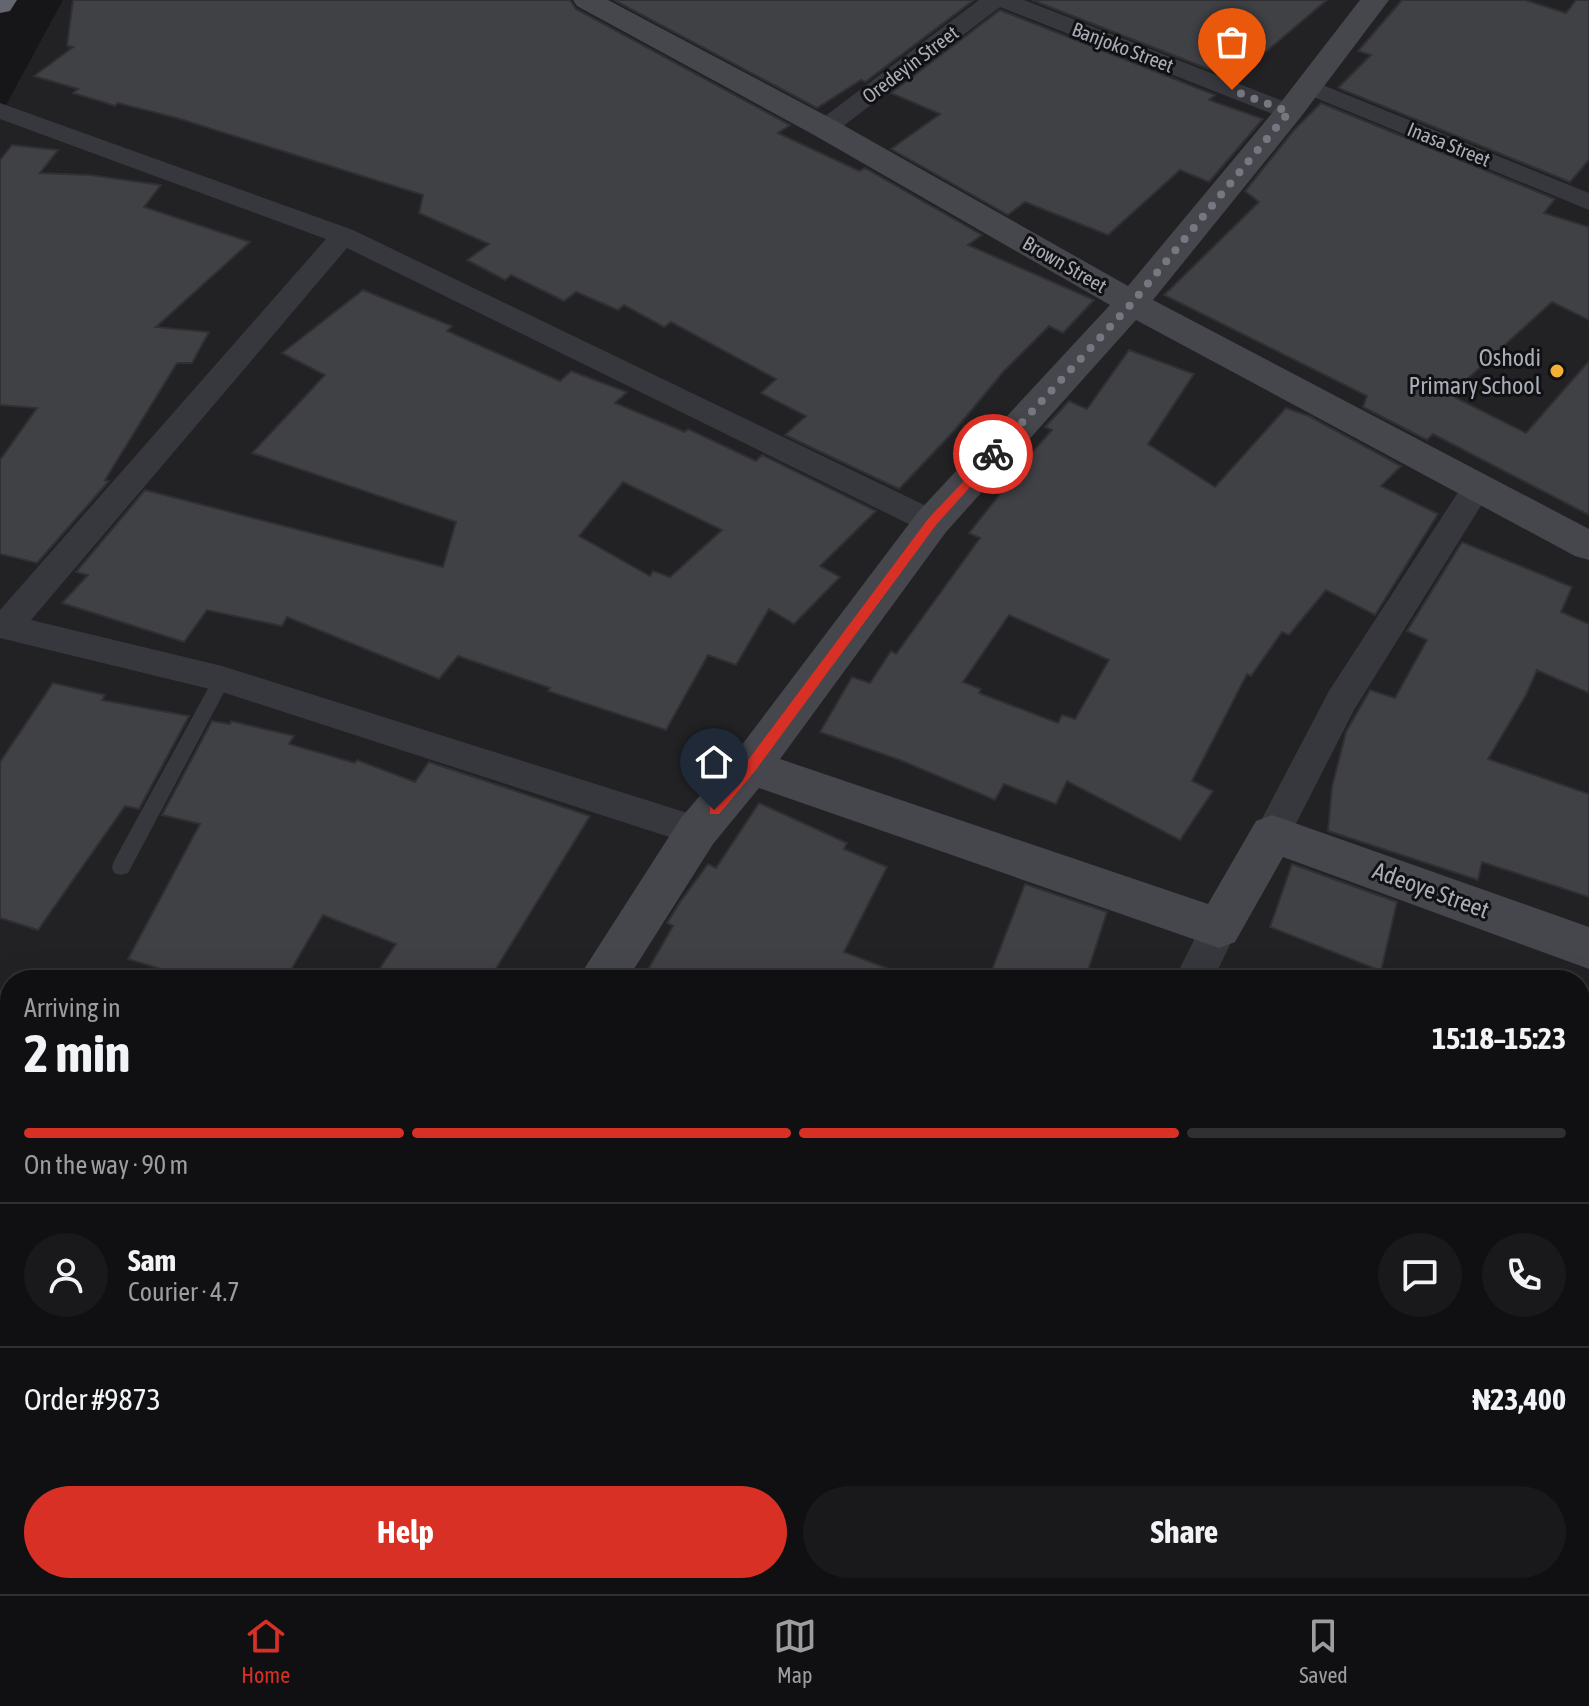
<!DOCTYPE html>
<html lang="en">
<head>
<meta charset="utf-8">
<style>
  body { margin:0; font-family:"Asap Condensed",sans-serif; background:#19191b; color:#f1f3f6; height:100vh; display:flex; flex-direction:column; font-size:30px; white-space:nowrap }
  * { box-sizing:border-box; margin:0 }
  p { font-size:26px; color:#9c9d9f }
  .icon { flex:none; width:44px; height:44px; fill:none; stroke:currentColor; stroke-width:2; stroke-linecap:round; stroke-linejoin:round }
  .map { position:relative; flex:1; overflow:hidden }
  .panel { position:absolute; left:0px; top:970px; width:1590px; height:624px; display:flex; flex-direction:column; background:#101012; border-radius:32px 32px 0 0; box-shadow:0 8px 32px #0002,0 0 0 2px #303032 }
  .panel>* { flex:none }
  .pin { position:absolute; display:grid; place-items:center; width:68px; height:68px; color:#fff; margin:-82px -34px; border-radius:50% 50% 50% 0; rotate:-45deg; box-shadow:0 0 8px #0007 }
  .pin .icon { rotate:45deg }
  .courier { position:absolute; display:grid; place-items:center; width:80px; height:80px; margin:-40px; border:6px solid #d93025; border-radius:50%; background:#fff; color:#222; box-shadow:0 2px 10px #0007 }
  .head em { font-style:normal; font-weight:700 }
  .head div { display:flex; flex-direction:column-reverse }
  .head { display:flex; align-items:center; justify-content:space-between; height:136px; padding:0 24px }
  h1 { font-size:52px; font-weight:700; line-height:60px }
  .bar { display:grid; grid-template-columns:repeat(4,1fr); gap:12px 8px; align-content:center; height:96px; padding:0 24px }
  .bar i { height:10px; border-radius:6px; background:#303032 }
  .bar .active { background:#d93025 }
  .bar p { grid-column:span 4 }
  .line { display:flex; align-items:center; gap:20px; padding:0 24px; border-top:2px solid #303032 }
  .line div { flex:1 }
  .round { display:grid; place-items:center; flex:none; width:84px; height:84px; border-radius:42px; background:#19191b }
  .primary-button { display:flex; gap:16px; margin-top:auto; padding:16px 24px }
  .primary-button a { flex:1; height:92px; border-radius:48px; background:#d93025; color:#fff; font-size:32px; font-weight:700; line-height:92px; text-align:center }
  .primary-button a+a { background:#19191b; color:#f1f3f6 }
  .dock { display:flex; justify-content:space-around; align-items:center; height:112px; border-top:2px solid #303032; background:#101012; font-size:22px; color:#9c9d9f }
  .dock a { display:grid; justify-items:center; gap:4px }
  .dock .active { color:#d93025 }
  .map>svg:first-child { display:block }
  .built { fill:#222225; fill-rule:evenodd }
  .building { fill:#404145; stroke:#303034; stroke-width:2; fill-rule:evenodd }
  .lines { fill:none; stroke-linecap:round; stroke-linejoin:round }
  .lane { fill:#37383d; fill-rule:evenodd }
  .street { fill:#37383d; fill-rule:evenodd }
  .secondary { fill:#45474d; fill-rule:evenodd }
  .highway { fill:#63666e; fill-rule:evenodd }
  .route { fill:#d93025 }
  .done { stroke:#757880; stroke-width:8; stroke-dasharray:0 14.4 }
  .poi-dot { fill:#f2b134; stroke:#111113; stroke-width:3 }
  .labels { text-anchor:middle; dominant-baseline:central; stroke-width:6; stroke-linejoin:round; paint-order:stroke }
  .far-street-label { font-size:20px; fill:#a8adb8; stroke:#111113 }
  .poi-label { font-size:24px; fill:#a8adb8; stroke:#111113; text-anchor:end }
  .street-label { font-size:24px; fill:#a8adb8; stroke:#111113 }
</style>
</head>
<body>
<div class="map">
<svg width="1589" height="1594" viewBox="0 0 1589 1594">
  <rect width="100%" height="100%" fill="#161618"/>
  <path class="built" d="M63,0H1589V1594H0V116ZM10,980H1580V1584H10Z"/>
  <path class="building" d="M73,0H570L576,9L790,125L778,133L859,171L865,168L982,235L968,245L1094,300L1063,333L1049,326L1004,371L955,430L899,489L785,435L806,416L761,393L776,379L671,322L664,327L624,305L618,310L576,292L564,301L511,275L505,280L467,260L489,244L419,213L423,195L177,118L118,103L115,106L103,102L73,93L78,89L34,76L73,47L67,46Z
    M614,0H974L865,82L861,80L817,108Z
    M1032,0H1327L1234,79Z
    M1402,0H1525L1566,13L1576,0H1589V160L1570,182L1338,88L1371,55L1358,51Z
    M1000,10L1215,95L1209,100L1263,119L1209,182L1180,170L1108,235L1025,202L1008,215L891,149L940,114L891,93Z
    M1321,103L1555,199L1544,213L1589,227V320L1552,302L1454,391L1459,394L1456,398L1526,433L1589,361V515L1433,434L1427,440L1363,407L1367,396L1164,295L1259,202L1245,191L1294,130Z
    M12,145L58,150L40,173L90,175L161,185L144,207L250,242L156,327L209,332L192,363H177L105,480L109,481L37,563L0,554V460L37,408L0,405V160Z
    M363,290L452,326L447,331L560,381L571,371L627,392L615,403L685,432L688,429L756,461L762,455L876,511L820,566L840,577L794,624L769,609L736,665L708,655L666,730L548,691L550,688L458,656L439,679L287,617L282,626L207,610L184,642L62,603L88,575L76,572L145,490L443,567L456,522L252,453L325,375L282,353ZM623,482L722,530L670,577L653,571L650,576L579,536Z
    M1129,350L1194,374L1148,444L1215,487L1286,408L1309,416L1401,466L1381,486L1438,514L1375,615L1326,590L1289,635L1282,632L1251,676L1247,674L1192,781L1213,791L1180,840L1067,781L1056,804L1004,784L995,800L900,760L820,732L852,677L870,683L891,651L896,654L980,538L969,533L1000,494L997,492L1052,430L1045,427L1069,401L1087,409ZM1009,615L1109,660L1075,719L1062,715L1058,723L979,693L981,689L963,682Z
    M1462,542L1572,587L1561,612L1589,624V693L1537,670L1526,695L1488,759L1589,794V897L1482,862L1478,880L1328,831L1332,787L1346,732L1370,690L1395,698L1427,640L1407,631Z
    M53,683L105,695L102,700L189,716L139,809L125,806L38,930L0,918V762Z
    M212,721L230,724L231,721L294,736L289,744L355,763L357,760L415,782L429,762L590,816L489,980H372L396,944L323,915L285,980H196L128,959L200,824L162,815Z
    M759,803L847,843L844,849L887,867L844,952L910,977V980H642L673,926L667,923L680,902L708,864L716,868Z
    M1292,864L1397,902L1381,971L1270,927Z
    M1025,884L1107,912L1085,980H988Z"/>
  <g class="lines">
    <path class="lane" d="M222,672L231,679L128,873L121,875L114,873L112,867L114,861L216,674Z"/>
    <path class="street" d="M979,0H1024L1298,107L1301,112L1298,117H1280L1000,7L834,133H816L812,128L816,123Z
      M1308,79L1589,193V210L1299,91L1296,86L1299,81Z
      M0,103L353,230L943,514L948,522L943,530L932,533L921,530L347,248L31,620L222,666L697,816L710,820L715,831L710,842L697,846L222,692L0,638V610L326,239L0,119Z
      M1477,477L1488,480L1492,488L1354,710L1285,845L1272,849L1259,845L1254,834L1329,691L1466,480Z
      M1219,911L1232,916L1238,928L1213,980H1174L1206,916Z
      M1580,1361L1589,1364V1410L1580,1407Z
      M863,1584H912L908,1594H859Z
      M1396,1584H1444L1441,1594H1393Z"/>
    <path class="secondary" d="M573,0H608L836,121L1128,286L1278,106L1360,0H1389L1300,118L1153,300L1589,529V560L1575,556L1136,320L946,532L780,759L1208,904L1256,821L1272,815L1589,927V969L1283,857L1235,942L1219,948L759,788L713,844L627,980H577L681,818L735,754L918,512L1110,305L814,135L577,6Z
      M0,1259L10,1263V1317L0,1313Z
      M180,1584H242L238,1594H176Z"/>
    <path class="highway" d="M0,0H17L10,11L0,13Z"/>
  </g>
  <path class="route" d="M993,450L997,452V457L936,525L755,771L719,814H710V806L746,763L928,519Z"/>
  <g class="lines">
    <path class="done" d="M993,454L1132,303L1289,112L1232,90"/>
  </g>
  <circle class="poi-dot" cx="1557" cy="371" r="8"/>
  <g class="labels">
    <g class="far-street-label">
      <text transform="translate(1123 47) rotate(21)">Banjoko Street</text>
      <text transform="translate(910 64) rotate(-37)">Oredeyin Street</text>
      <text transform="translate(1449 144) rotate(22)">Inasa Street</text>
      <text transform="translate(1065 264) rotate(30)">Brown Street</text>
    </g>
    <g class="poi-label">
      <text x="1541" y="357">Oshodi<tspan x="1541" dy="28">Primary School</tspan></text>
    </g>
    <g class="street-label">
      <text transform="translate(1431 890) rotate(20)">Adeoye Street</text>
    </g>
  </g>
</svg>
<div class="pin" style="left:1232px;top:90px;background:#ea580c"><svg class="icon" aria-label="bag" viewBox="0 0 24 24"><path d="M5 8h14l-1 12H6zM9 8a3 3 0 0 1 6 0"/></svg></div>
<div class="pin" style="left:714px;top:810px;background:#1f2937"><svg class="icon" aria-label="home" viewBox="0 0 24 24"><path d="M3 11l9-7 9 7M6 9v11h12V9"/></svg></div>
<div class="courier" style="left:993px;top:454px"><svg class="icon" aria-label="bike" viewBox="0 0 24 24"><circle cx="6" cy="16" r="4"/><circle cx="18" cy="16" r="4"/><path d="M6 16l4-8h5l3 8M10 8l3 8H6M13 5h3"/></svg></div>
<section class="panel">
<div class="head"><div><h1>2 min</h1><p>Arriving in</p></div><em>15:18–15:23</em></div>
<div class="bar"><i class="active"></i><i class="active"></i><i class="active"></i><i></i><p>On the way · 90 m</p></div>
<div class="line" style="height:144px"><a class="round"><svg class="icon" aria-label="person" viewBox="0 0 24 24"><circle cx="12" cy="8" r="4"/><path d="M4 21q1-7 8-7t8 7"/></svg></a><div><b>Sam</b><p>Courier · 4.7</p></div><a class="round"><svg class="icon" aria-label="chat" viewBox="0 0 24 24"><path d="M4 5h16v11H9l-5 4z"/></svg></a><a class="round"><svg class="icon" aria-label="phone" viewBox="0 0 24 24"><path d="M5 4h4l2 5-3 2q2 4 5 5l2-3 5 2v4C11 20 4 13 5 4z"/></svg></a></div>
<div class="line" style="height:104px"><div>Order #9873</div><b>₦23,400</b></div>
<div class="primary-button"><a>Help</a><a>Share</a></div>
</section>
</div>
<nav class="dock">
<a class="active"><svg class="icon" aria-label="home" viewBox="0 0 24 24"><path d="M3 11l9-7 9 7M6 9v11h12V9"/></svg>Home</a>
<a><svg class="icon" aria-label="map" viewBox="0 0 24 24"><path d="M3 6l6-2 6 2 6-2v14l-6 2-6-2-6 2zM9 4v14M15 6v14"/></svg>Map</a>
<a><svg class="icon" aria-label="saved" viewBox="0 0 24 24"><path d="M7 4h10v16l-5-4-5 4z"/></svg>Saved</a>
</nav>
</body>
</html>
